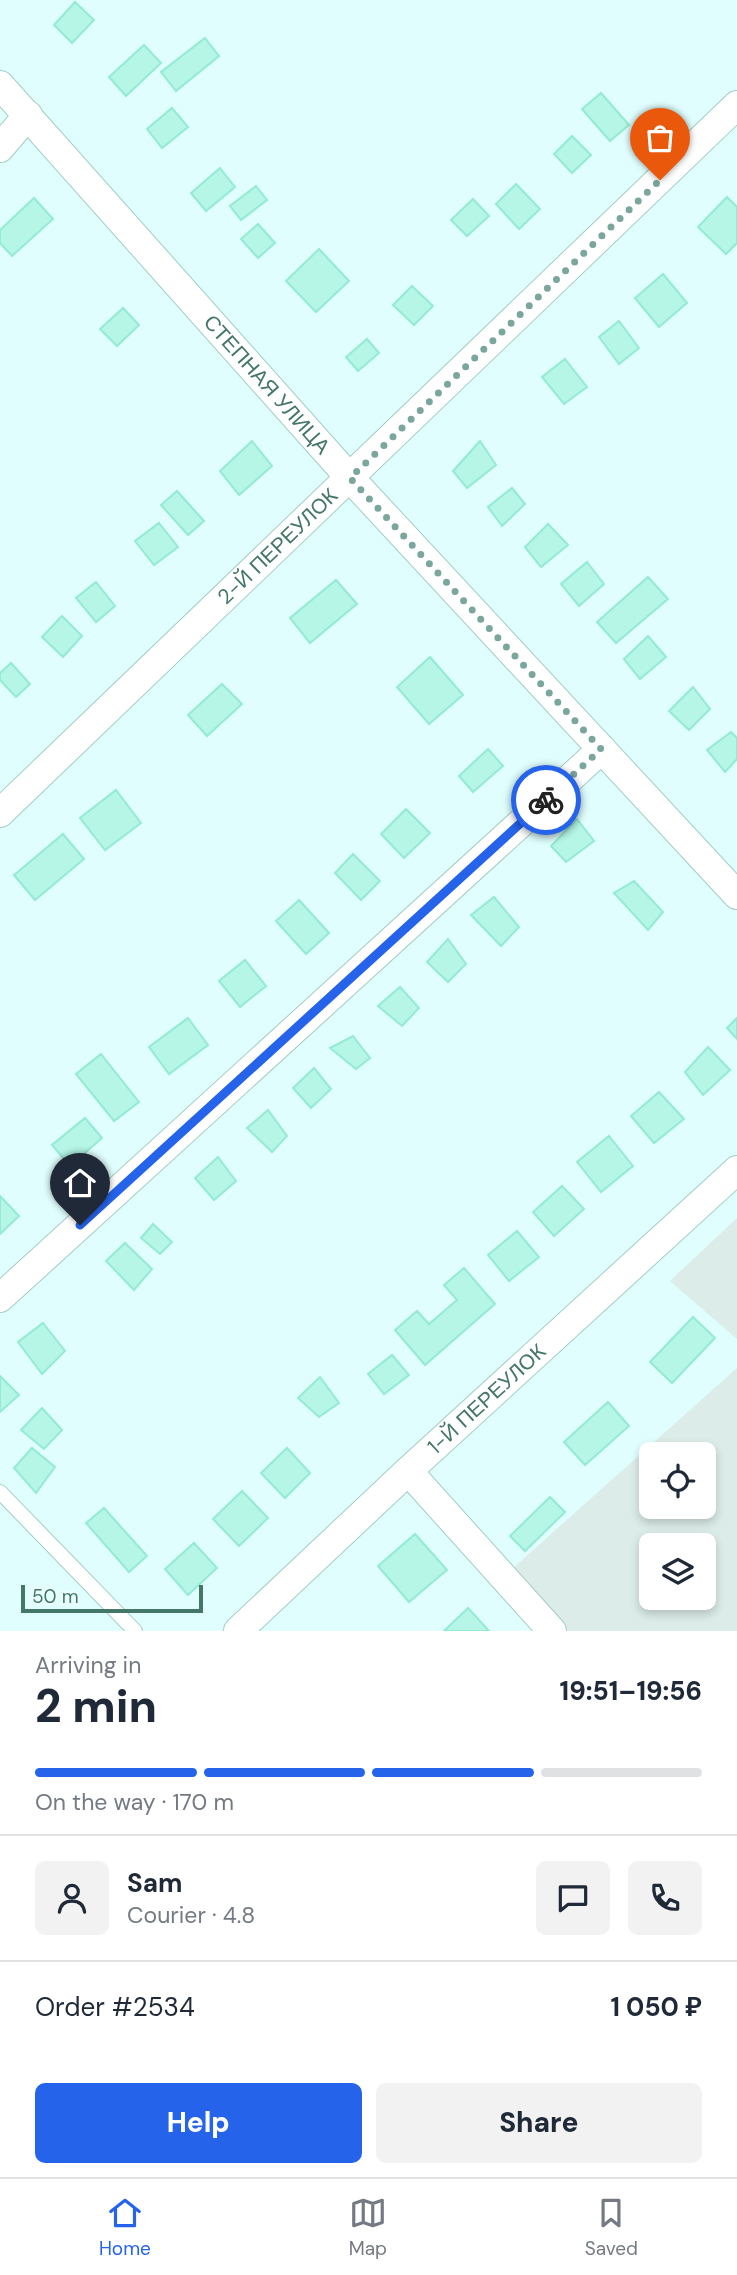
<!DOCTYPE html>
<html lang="en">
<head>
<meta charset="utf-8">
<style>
  body { margin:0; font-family:"DM Sans",sans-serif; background:#f2f2f3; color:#1f2937; height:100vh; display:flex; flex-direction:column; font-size:26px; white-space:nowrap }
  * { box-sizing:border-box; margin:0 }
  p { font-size:23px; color:#747a83 }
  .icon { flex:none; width:38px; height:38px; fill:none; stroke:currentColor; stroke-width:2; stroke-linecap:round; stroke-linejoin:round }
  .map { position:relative; height:1631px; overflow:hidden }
  .panel { display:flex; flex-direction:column; background:#fff; flex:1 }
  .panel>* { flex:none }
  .tools { position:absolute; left:639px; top:1442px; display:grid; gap:14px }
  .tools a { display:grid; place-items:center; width:77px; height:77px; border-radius:10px; background:#fff; box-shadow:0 4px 10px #0003; font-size:35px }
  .scale { position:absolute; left:21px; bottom:18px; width:182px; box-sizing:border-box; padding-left:7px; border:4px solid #457769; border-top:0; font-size:19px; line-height:24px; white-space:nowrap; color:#457769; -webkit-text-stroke:5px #e8fffe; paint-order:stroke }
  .pin { position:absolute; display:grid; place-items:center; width:60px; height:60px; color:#fff; margin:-72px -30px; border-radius:50% 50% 50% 0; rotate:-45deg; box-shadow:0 0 7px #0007 }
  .pin .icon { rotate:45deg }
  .courier { position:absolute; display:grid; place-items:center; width:70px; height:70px; margin:-35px; border:5px solid #2563eb; border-radius:50%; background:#fff; color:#222; box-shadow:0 2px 9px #0007 }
  .head em { font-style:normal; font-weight:800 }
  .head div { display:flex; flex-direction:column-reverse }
  .head { display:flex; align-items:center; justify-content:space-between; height:119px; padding:0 35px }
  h1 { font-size:46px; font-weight:800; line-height:52px }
  .bar { display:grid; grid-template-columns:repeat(4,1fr); gap:10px 7px; align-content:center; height:84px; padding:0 35px }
  .bar i { height:9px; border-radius:5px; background:#e0e1e3 }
  .bar .on { background:#2563eb }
  .bar p { grid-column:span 4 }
  .line { display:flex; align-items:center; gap:18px; padding:0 35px; border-top:2px solid #e0e1e3 }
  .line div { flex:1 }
  .round { display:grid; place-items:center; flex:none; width:74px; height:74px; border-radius:10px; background:#f2f2f3 }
  .cta { display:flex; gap:14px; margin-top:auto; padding:14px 35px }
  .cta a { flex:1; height:80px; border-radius:10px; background:#2563eb; color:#fff; font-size:28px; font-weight:800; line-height:80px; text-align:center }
  .cta a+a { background:#f2f2f3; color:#1f2937 }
  .tab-bar { display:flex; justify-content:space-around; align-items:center; height:98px; border-top:2px solid #e0e1e3; background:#fff; font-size:19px; color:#747a83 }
  .tab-bar a { display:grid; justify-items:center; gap:4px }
  .tab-bar .on { color:#2563eb }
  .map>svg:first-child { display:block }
  .industrial { fill:#dcece9; fill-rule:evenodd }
  .building { fill:#b5f6e6; stroke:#94ead3; stroke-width:2 }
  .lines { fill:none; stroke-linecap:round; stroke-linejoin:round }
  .service-casing { stroke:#a3cdc5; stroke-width:16 }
  .minor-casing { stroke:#a3cdc5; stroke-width:30 }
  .service { stroke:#fff; stroke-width:14 }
  .minor { stroke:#fff; stroke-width:28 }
  .done { stroke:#7ba69d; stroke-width:7; stroke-dasharray:0 12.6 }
  .route { stroke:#2563eb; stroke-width:9 }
  .labels { text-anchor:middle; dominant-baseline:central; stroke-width:5; stroke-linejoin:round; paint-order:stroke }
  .street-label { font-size:21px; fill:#457769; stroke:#e8fffe }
</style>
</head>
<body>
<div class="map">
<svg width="737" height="1631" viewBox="0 0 737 1631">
  <rect width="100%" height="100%" fill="#dffefd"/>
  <path class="industrial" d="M737,1218V1339L670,1281Z
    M737,1368V1631H568L512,1569ZM651,1454H704V1507H651ZM651,1545H704V1598H651Z"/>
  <path class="building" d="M75,2L94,20L72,43L54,25Z
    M205,38L219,56L176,91L161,72Z
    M144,45L161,63L126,96L109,77Z
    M601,93L629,125L610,141L582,109Z
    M172,108L188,127L162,148L147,129Z
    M572,136L591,155L572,173L554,154Z
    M220,168L235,187L206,211L191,193Z
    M516,184L540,209L519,229L496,204Z
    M256,186L267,200L241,220L230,206Z
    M727,197L737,207V243L726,254L698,227Z
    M34,198L53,219L12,256L0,243V230Z
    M473,199L489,216L467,236L451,220Z
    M258,224L275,243L258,258L241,239Z
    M319,249L349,281L316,312L286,281Z
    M663,274L687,303L659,327L635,298Z
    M412,286L433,306L414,325L393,305Z
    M123,308L139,325L117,346L100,329Z
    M619,321L639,348L619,364L599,337Z
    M367,339L379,353L358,371L346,357Z
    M565,359L587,387L564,404L542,377Z
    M252,441L272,466L239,495L220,471Z
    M480,441L496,465L467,488L453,471Z
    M512,488L525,504L502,526L488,507Z
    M177,491L204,521L188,535L161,505Z
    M159,523L178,547L154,565L135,541Z
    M548,524L568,545L541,567L525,547Z
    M587,562L604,584L579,606L561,584Z
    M648,577L668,599L616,643L597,622Z
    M336,580L357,604L310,643L290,618Z
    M96,582L115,606L96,622L76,598Z
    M62,616L82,636L63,657L42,637Z
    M648,636L666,657L640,679L624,659Z
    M430,657L463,695L429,724L397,687Z
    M11,663L30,684L16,697L0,680V673Z
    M222,684L242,704L207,736L188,715Z
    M693,687L710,709L689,730L669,711Z
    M731,732L737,738V759L725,772L707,750Z
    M488,749L503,766L473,792L459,776Z
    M116,790L141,823L105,850L80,818Z
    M406,809L430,833L404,858L381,834Z
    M577,819L594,841L566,862L551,846Z
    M63,834L84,859L35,900L14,875Z
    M353,854L380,881L361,900L335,873Z
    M634,881L663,912L648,930L614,893Z
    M494,897L519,927L501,946L471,915Z
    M299,900L329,933L306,954L276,921Z
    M448,939L466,964L448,982L427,962Z
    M245,960L266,986L240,1007L219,981Z
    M400,987L419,1008L402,1026L378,1006Z
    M188,1018L208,1045L169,1074L149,1047Z
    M737,1018V1039L727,1028Z
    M353,1036L370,1058L356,1069L330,1048Z
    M708,1047L730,1070L703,1095L685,1072Z
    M101,1054L139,1102L114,1121L76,1074Z
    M314,1068L331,1089L311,1108L293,1088Z
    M659,1092L684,1119L654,1143L631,1116Z
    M268,1110L287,1136L272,1152L247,1128Z
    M85,1118L102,1138L70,1166L52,1145Z
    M609,1136L633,1166L601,1192L577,1162Z
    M218,1157L236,1181L214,1200L195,1178Z
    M562,1186L584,1209L554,1236L533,1212Z
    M0,1196L19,1216L0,1234Z
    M153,1224L172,1242L160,1254L141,1238Z
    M517,1231L539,1257L509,1281L488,1255Z
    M125,1243L152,1269L134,1290L106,1261Z
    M464,1268L495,1304L425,1365L395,1330L417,1311L429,1324L457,1300L444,1285Z
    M693,1317L715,1338L672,1383L650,1362Z
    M43,1323L65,1351L42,1374L18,1342Z
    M392,1355L409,1375L384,1394L368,1374Z
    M0,1376L19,1395L0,1412Z
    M320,1377L339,1403L319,1417L298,1398Z
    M608,1402L629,1426L585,1465L564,1442Z
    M42,1408L62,1430L44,1449L21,1430Z
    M32,1448L55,1467L36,1493L14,1468Z
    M287,1448L310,1473L285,1498L261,1473Z
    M242,1491L268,1518L239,1546L213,1519Z
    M550,1497L565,1512L525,1551L510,1536Z
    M104,1508L147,1556L129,1572L86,1523Z
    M415,1534L447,1570L409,1602L378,1566Z
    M194,1543L217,1568L188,1595L165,1569Z
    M468,1608L489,1631H444Z"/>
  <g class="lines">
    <defs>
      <path id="service" d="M0,1492L135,1631"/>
      <g id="minor">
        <path id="s1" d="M0,85L350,478L737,895"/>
        <path d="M0,148L28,115"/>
        <path id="s2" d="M0,813L737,105"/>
        <path d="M0,1298L602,749"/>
        <path d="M408,1471L552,1631"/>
        <path id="s3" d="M238,1631L408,1471L737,1170"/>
      </g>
    </defs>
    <use href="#service" class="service-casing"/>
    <use href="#minor" class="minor-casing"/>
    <use href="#service" class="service"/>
    <use href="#minor" class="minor"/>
  </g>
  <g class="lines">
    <path class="done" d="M546,800L601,749L350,478L660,180"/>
    <path class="route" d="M80,1225L546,800"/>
  </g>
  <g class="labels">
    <g class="street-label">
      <text stroke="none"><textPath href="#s1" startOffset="401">СТЕПНАЯ УЛИЦА</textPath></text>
      <text stroke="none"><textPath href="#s2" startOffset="385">2-Й ПЕРЕУЛОК</textPath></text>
      <text stroke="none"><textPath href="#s3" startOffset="340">1-Й ПЕРЕУЛОК</textPath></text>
    </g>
  </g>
</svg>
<div class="tools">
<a><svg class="icon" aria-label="locate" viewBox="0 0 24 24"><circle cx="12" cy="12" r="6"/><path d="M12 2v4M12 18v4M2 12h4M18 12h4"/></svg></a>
<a><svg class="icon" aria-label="layers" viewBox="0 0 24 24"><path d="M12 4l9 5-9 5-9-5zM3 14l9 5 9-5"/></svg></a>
</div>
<div class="scale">50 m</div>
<div class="pin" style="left:660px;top:180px;background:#ea580c"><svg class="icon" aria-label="bag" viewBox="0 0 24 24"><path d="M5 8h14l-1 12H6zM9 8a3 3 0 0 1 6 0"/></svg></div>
<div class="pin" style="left:80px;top:1225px;background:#1f2937"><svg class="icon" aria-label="home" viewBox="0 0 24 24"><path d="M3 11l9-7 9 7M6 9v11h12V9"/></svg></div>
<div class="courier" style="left:546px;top:800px"><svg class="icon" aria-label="bike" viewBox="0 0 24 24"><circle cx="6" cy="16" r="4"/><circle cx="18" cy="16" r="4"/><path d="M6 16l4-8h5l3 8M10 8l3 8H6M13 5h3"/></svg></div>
</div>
<section class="panel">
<div class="head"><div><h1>2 min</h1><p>Arriving in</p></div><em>19:51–19:56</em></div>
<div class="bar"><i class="on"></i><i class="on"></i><i class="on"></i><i></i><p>On the way · 170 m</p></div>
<div class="line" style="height:126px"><a class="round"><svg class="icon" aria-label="person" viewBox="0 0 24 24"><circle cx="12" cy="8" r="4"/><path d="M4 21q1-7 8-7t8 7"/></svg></a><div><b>Sam</b><p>Courier · 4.8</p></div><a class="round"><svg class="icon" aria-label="chat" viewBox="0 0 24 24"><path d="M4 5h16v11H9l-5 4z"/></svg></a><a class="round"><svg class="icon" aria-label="phone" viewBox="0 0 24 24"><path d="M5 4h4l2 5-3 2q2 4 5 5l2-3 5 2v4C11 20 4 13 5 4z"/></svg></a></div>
<div class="line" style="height:91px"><div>Order #2534</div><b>1 050 ₽</b></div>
<div class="cta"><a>Help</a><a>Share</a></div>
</section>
<nav class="tab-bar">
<a class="on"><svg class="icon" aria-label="home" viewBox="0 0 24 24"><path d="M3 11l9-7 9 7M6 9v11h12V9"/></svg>Home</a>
<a><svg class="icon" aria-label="map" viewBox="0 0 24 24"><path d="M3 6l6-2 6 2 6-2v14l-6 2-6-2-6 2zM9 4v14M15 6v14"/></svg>Map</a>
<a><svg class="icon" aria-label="saved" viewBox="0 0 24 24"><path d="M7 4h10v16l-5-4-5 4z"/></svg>Saved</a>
</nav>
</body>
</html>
